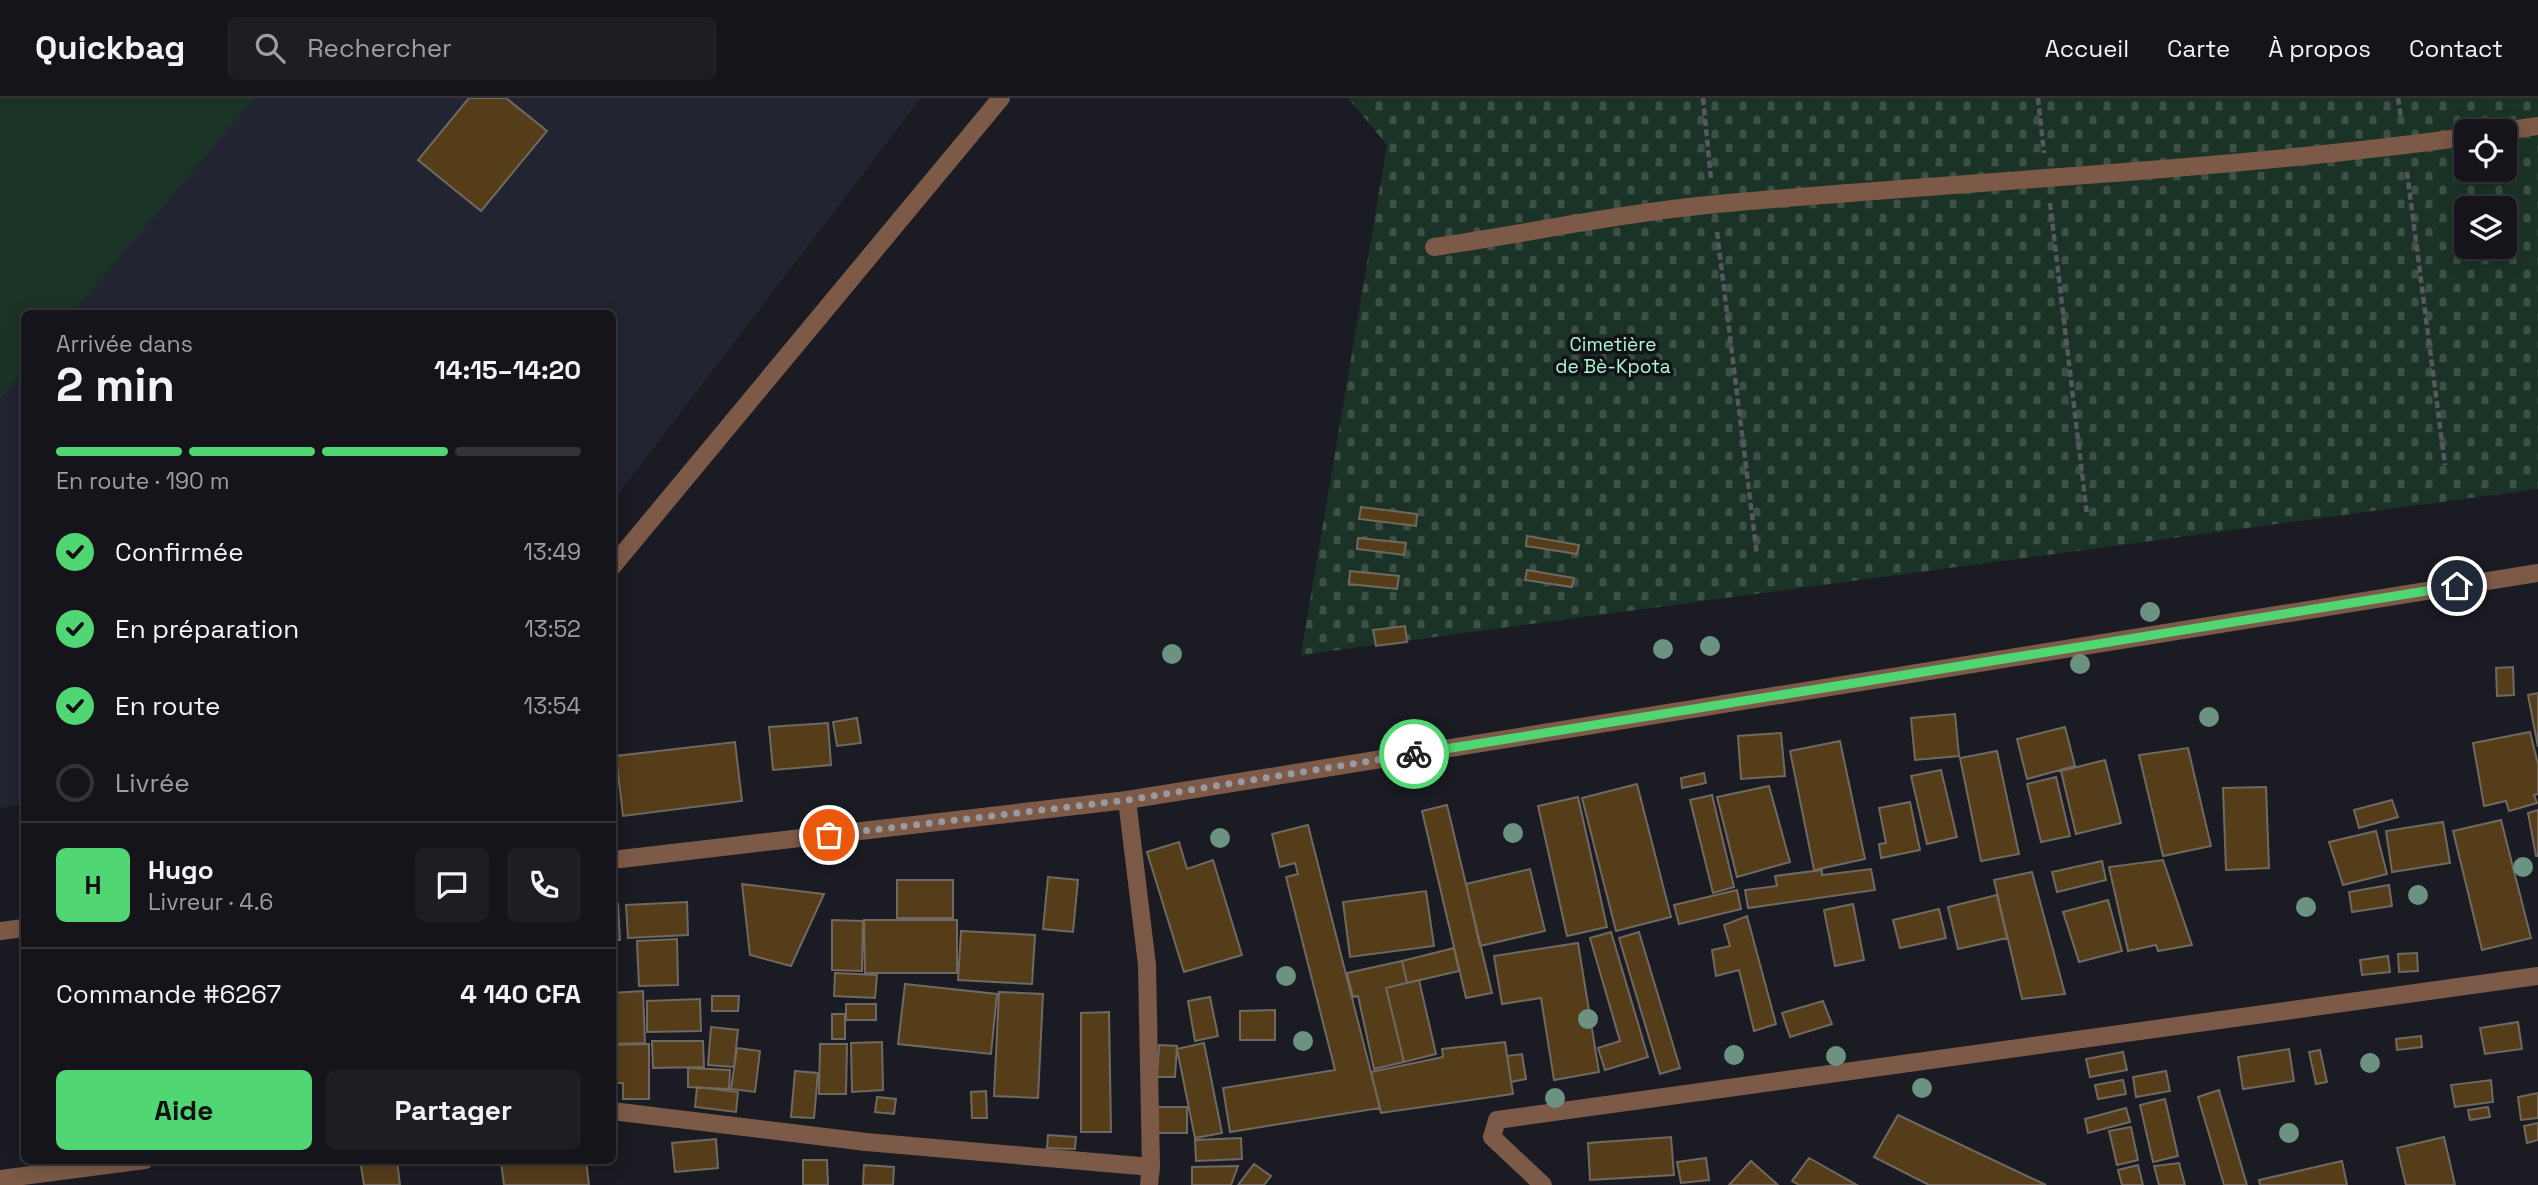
<!DOCTYPE html>
<html lang="fr">
<head>
<meta charset="utf-8">
<style>
  body { margin:0; font-family:"Space Grotesk",sans-serif; background:#1d1d23; color:#f1f3f6; height:100vh; display:flex; flex-direction:column; font-size:26px; white-space:nowrap }
  * { box-sizing:border-box; margin:0 }
  p { font-size:23px; color:#9d9ea2 }
  .icon { flex:none; width:38px; height:38px; fill:none; stroke:currentColor; stroke-width:2; stroke-linecap:round; stroke-linejoin:round }
  .map { position:relative; flex:1; overflow:hidden }
  .details { position:absolute; left:21px; top:212px; width:595px; height:854px; display:flex; flex-direction:column; background:#14141a; border-radius:10px; box-shadow:0 4px 18px #0003,0 0 0 2px #333339 }
  .details>* { flex:none }
  .buttons { position:absolute; left:2454px; top:21px; display:grid; gap:14px }
  .buttons a { display:grid; place-items:center; width:63px; height:63px; border-radius:10px; background:#14141a; box-shadow:0 4px 18px #0003,0 0 0 2px #333339; font-size:35px }
  .pin { position:absolute; display:grid; place-items:center; width:60px; height:60px; color:#fff; margin:-30px; border:4px solid #fff; border-radius:50%; box-shadow:0 2px 7px #0007 }
  .courier { position:absolute; display:grid; place-items:center; width:70px; height:70px; margin:-35px; border:5px solid #51d674; border-radius:50%; background:#fff; color:#222; box-shadow:0 2px 9px #0007 }
  .summary em { font-style:normal; font-weight:800 }
  .summary div { display:flex; flex-direction:column-reverse }
  .summary { display:flex; align-items:center; justify-content:space-between; height:119px; padding:0 35px }
  h1 { font-size:46px; font-weight:800; line-height:52px }
  .bar { display:grid; grid-template-columns:repeat(4,1fr); gap:10px 7px; align-content:center; height:84px; padding:0 35px }
  .bar i { height:9px; border-radius:5px; background:#333339 }
  .bar .selected { background:#51d674 }
  .bar p { grid-column:span 4 }
  .line { display:flex; align-items:center; gap:18px; padding:0 35px; border-top:2px solid #333339 }
  .line div { flex:1 }
  .round { display:grid; place-items:center; flex:none; width:74px; height:74px; border-radius:10px; background:#1d1d23 }
  ol { padding:0 35px; list-style:none }
  li { display:flex; align-items:center; gap:21px; height:77px }
  li p { margin-inline-start:auto }
  li .icon { padding:7px; border-radius:50%; background:#51d674; color:#111; stroke-width:4 }
  li:last-child { color:#9d9ea2 }
  li i { width:38px; height:38px; border:4px solid #333339; border-radius:50% }
  .cta { display:flex; gap:14px; margin-top:auto; padding:14px 35px }
  .cta a { flex:1; height:80px; border-radius:10px; background:#51d674; color:#111; font-size:28px; font-weight:800; line-height:80px; text-align:center }
  .cta a+a { background:#1d1d23; color:#f1f3f6 }
  header { display:flex; align-items:center; gap:42px; box-sizing:border-box; height:98px; padding:0 35px; background:#14141a; border-bottom:2px solid #333339 }
  header strong { font-size:33px }
  nav { display:flex; gap:38px; margin-inline-start:auto; font-size:24px }
  .search { width:490px; height:63px; background:#1d1d23; display:flex; align-items:center; gap:18px; box-sizing:border-box; padding:0 24px; border-radius:10px; color:#9d9ea2; font-size:26px }
  .map>svg:first-child { display:block }
  .built { fill:#232432 }
  .green { fill:#1b3326 }
  .cemetery { fill:url(#cemetery-stones); fill-rule:evenodd }
  .building { fill:#553d1a; stroke:#706961; stroke-width:2 }
  .lines { fill:none; stroke-linecap:round; stroke-linejoin:round }
  .path { stroke:#57575e; stroke-width:4.5; stroke-dasharray:7 3.5; stroke-linecap:butt }
  .minor { stroke:#7c5a47; stroke-width:18 }
  .tree { fill:#6c9381 }
  .done { stroke:#9999a0; stroke-width:7; stroke-dasharray:0 12.6 }
  .route { stroke:#51d674; stroke-width:9 }
  .labels { text-anchor:middle; dominant-baseline:central; stroke-width:7; stroke-linejoin:round; paint-order:stroke }
  .park-label { font-size:19px; fill:#aef6ce; stroke:#12121a }
</style>
</head>
<body>
<header>
<strong>Quickbag</strong>
<div class="search"><svg class="icon" aria-label="search" viewBox="0 0 24 24"><circle cx="10" cy="10" r="6"/><path d="M15 15l6 6"/></svg>Rechercher</div>
<nav><a>Accueil</a><a>Carte</a><a>À propos</a><a>Contact</a></nav>
</header>
<div class="map">
<svg width="2538" height="1087" viewBox="0 0 2538 1087">
  <defs>
    <pattern id="cemetery-stones" width="16" height="16" patternUnits="userSpaceOnUse" patternTransform="scale(1.75)"><rect width="16" height="16" fill="#1b3326"/><path d="M2 7V4a2 2 0 0 1 4 0v3zM10 15v-3a2 2 0 0 1 4 0v3z" fill="#3c5045"/></pattern>
  </defs>
  <rect width="100%" height="100%" fill="#1b1b23"/>
  <path class="built" d="M0,0H921L613,403L612,215H24V706L0,710Z"/>
  <path class="green" d="M0,0H255L72,215H24V272L0,301Z"/>
  <path class="cemetery" d="M1348,0H2538V391L1301,557L1387,47ZM2466,33H2504V72H2466ZM2466,110H2504V149H2466Z"/>
  <path class="building" d="M469,0H506L547,33L481,113L418,62Z
    M1361,409L1417,416L1416,428L1359,421Z
    M1527,438L1579,447L1577,456L1526,448Z
    M1358,440L1406,445L1404,457L1357,451Z
    M1527,472L1574,480L1572,489L1525,482Z
    M1350,473L1399,478L1397,491L1349,486Z
    M1405,528L1407,544L1376,548L1373,532Z
    M2513,569L2514,597L2497,598L2496,570Z
    M2538,595V649L2528,597Z
    M1955,616L1959,658L1915,662L1911,620Z
    M857,620L861,645L837,648L833,624Z
    M828,625L831,667L773,672L769,629Z
    M2065,629L2075,668L2027,681L2017,641Z
    M2530,634L2538,666V696L2534,697L2537,705L2509,713L2506,703L2484,708L2473,645Z
    M1781,635L1785,678L1741,681L1738,638Z
    M1840,643L1865,761L1814,772L1790,653Z
    M735,644L742,703L623,718L616,658Z
    M2188,650L2211,748L2163,758L2139,657Z
    M1997,653L2019,756L1981,763L1960,660Z
    M2105,662L2121,725L2076,736L2061,673Z
    M1941,672L1957,739L1927,746L1911,678Z
    M1704,675L1706,685L1682,690L1681,680Z
    M2056,679L2070,738L2041,744L2027,686Z
    M1637,686L1671,819L1616,833L1582,700Z
    M1769,688L1790,764L1737,779L1717,699Z
    M2266,689L2269,770L2226,772L2223,690Z
    M1712,697L1734,789L1713,795L1690,702Z
    M1578,699L1607,829L1567,838L1538,708Z
    M2392,702L2398,719L2359,730L2354,712Z
    M1910,704L1920,752L1881,760L1879,746L1886,745L1879,710Z
    M1447,707L1492,895L1466,900L1422,713Z
    M2538,712V758H2536L2528,715Z
    M2501,722L2531,840L2482,852L2453,733Z
    M2443,724L2450,765L2392,774L2386,733Z
    M1308,727L1380,1010L1230,1034L1223,990L1335,972L1286,779L1298,776L1295,765L1280,769L1272,736Z
    M2376,733L2387,776L2343,787L2329,744Z
    M1179,744L1187,771L1213,762L1242,857L1184,874L1147,754Z
    M2163,762L2192,847L2158,853L2156,847L2128,853L2109,769Z
    M2102,763L2106,782L2057,794L2052,774Z
    M1530,771L1545,833L1480,848L1466,786Z
    M1871,771L1875,792L1748,810L1745,792L1777,788L1775,778L1822,772V777Z
    M2032,774L2065,896L2022,901L1994,782Z
    M1048,779L1078,782L1073,834L1043,831Z
    M897,782H953V820H897Z
    M742,786L824,796L791,868L750,857Z
    M2389,787L2392,808L2352,814L2349,794Z
    M1737,792L1741,811L1679,826L1674,807Z
    M1426,793L1434,848L1350,859L1343,804Z
    M1997,797L2007,840L1958,851L1948,809Z
    M2108,802L2122,853L2079,864L2063,814Z
    M687,804L688,837L628,840L626,807Z
    M612,806H618L620,842H612Z
    M1853,806L1864,862L1835,868L1824,812Z
    M1939,811L1946,840L1900,850L1893,822Z
    M1747,818L1776,926L1754,933L1739,872L1716,878L1712,852L1730,848L1724,827Z
    M832,822L863,823L862,873L832,872Z
    M864,822H957V875H865Z
    M961,833L1035,837L1032,886L958,882Z
    M1611,834L1648,959L1605,972L1598,950L1620,943L1590,840Z
    M1639,834L1680,970L1660,976L1619,840Z
    M677,841L678,887L639,888L637,843Z
    M1578,845L1599,974L1554,982L1541,900L1502,906L1494,858Z
    M1454,850L1459,873L1407,885L1402,863Z
    M2417,855L2418,873L2399,874L2398,856Z
    M2388,858L2390,874L2362,877L2360,862Z
    M1402,863L1407,885L1386,890L1404,964L1374,971L1358,898L1353,899L1347,875Z
    M835,875L877,877L875,900L834,898Z
    M1419,882L1436,956L1404,964L1386,890Z
    M905,886L997,896L991,956L898,946Z
    M643,893L645,945L612,946V895Z
    M999,894L1043,896L1038,1000L994,998Z
    M712,898H739L738,913H712Z
    M1210,899L1218,938L1195,943L1188,903Z
    M700,901L701,933L647,934V903Z
    M1823,903L1832,926L1790,939L1782,915Z
    M846,906H876V922H846Z
    M1275,912V942H1240V913Z
    M1109,914L1111,1034H1081V915Z
    M832,916H845V941H832Z
    M2518,924L2522,951L2485,956L2480,930Z
    M711,929L738,932L734,969L708,967Z
    M2421,938L2422,949L2397,952L2396,941Z
    M652,943H703L704,969L653,970Z
    M882,944L883,992L852,994L851,945Z
    M1505,944L1513,996L1381,1015L1371,974L1443,959L1442,951Z
    M1204,945L1222,1035L1195,1040L1177,951Z
    M649,946V1001H623V985H612V947Z
    M820,946H847L846,996H819Z
    M1159,947L1177,948L1175,979H1157Z
    M737,950L760,953L755,994L731,991Z
    M2289,951L2294,983L2243,991L2238,959Z
    M2320,952L2327,984L2316,986L2309,954Z
    M2123,954L2127,972L2090,979L2086,961Z
    M1522,956L1526,981L1511,984L1507,958Z
    M688,970L730,972L729,991L688,989Z
    M795,973L818,975L814,1020L791,1019Z
    M2166,973L2170,993L2136,999L2133,979Z
    M2123,982L2126,996L2098,1001L2095,987Z
    M2491,982L2493,1004L2455,1009L2451,987Z
    M697,989L738,994L736,1014L695,1009Z
    M2219,992L2247,1087H2224L2198,999Z
    M986,993L987,1020H972L971,994Z
    M2538,995V1020L2521,1022L2518,999Z
    M877,999L896,1001L894,1016L875,1014Z
    M2165,1001L2178,1058L2153,1064L2140,1007Z
    M1154,1009H1187V1035H1155Z
    M2488,1009L2490,1019L2470,1022L2468,1012Z
    M2126,1010L2130,1024L2088,1035L2085,1021Z
    M1898,1017L2046,1087H1929L1874,1059Z
    M2538,1025V1042L2527,1045L2524,1028Z
    M2131,1029L2138,1062L2117,1067L2109,1033Z
    M1048,1037L1076,1039L1075,1051L1047,1050Z
    M1671,1039L1674,1077L1590,1082L1588,1045Z
    M2444,1039L2455,1087H2406L2397,1050Z
    M1241,1040L1242,1061L1196,1063L1195,1042Z
    M716,1041L718,1070L675,1074L672,1045Z
    M1706,1060L1709,1082L1681,1085L1677,1064Z
    M1809,1060L1857,1087H1799L1792,1083Z
    M360,1062H397L400,1087H364Z
    M527,1062H586L589,1087H504L501,1065Z
    M803,1062H827L828,1087H803Z
    M1751,1063L1778,1087H1729Z
    M2342,1063L2347,1087H2260L2259,1082Z
    M2179,1065L2185,1087H2159L2154,1068Z
    M1254,1066L1271,1078L1264,1087H1238Z
    M864,1067L894,1069L893,1087H863Z
    M2138,1067L2143,1087H2122L2118,1072Z
    M1238,1068L1231,1087H1192V1069Z"/>
  <g class="lines">
    <path class="path" d="M1703,0L1711,81
      M2038,0L2044,55
      M2398,0L2401,20
      M2407,74L2445,367
      M2050,105L2087,417
      M1717,134L1757,457"/>
    <path class="minor" d="M2504,33L2538,28
      M1434,149C1528,135 1623,115 1717,106C1966,83 2218,73 2466,39
      M612,469L1001,0
      M1127,702L1147,867L1151,1069L1149,1087
      M612,762L1127,702L2538,475
      M0,833L24,830
      M612,1013L866,1044L1151,1069
      M0,1081L145,1062
      M1543,1087L1492,1039L1497,1022L2538,878"/>
  </g>
  <g class="tree">
    <circle cx="2150" cy="514" r="10"/>
    <circle cx="1710" cy="548" r="10"/>
    <circle cx="1663" cy="551" r="10"/>
    <circle cx="1172" cy="556" r="10"/>
    <circle cx="2080" cy="566" r="10"/>
    <circle cx="2209" cy="619" r="10"/>
    <circle cx="1513" cy="735" r="10"/>
    <circle cx="1220" cy="740" r="10"/>
    <circle cx="2523" cy="769" r="10"/>
    <circle cx="2418" cy="797" r="10"/>
    <circle cx="2306" cy="809" r="10"/>
    <circle cx="1286" cy="878" r="10"/>
    <circle cx="1588" cy="921" r="10"/>
    <circle cx="1303" cy="943" r="10"/>
    <circle cx="1734" cy="957" r="10"/>
    <circle cx="1836" cy="958" r="10"/>
    <circle cx="2370" cy="965" r="10"/>
    <circle cx="1922" cy="990" r="10"/>
    <circle cx="1555" cy="1000" r="10"/>
    <circle cx="2289" cy="1035" r="10"/>
  </g>
  <g class="lines">
    <path class="done" d="M829,737L1128,702L1414,656"/>
    <path class="route" d="M1414,656L2457,488"/>
  </g>
  <g class="labels">
    <g class="park-label">
      <text x="1613" y="246">Cimetière<tspan x="1613" dy="22">de Bè-Kpota</tspan></text>
    </g>
  </g>
</svg>
<div class="buttons">
<a><svg class="icon" aria-label="locate" viewBox="0 0 24 24"><circle cx="12" cy="12" r="6"/><path d="M12 2v4M12 18v4M2 12h4M18 12h4"/></svg></a>
<a><svg class="icon" aria-label="layers" viewBox="0 0 24 24"><path d="M12 4l9 5-9 5-9-5zM3 14l9 5 9-5"/></svg></a>
</div>
<div class="pin" style="left:829px;top:737px;background:#ea580c"><svg class="icon" aria-label="bag" viewBox="0 0 24 24"><path d="M5 8h14l-1 12H6zM9 8a3 3 0 0 1 6 0"/></svg></div>
<div class="pin" style="left:2457px;top:488px;background:#1f2937"><svg class="icon" aria-label="home" viewBox="0 0 24 24"><path d="M3 11l9-7 9 7M6 9v11h12V9"/></svg></div>
<div class="courier" style="left:1414px;top:656px"><svg class="icon" aria-label="bike" viewBox="0 0 24 24"><circle cx="6" cy="16" r="4"/><circle cx="18" cy="16" r="4"/><path d="M6 16l4-8h5l3 8M10 8l3 8H6M13 5h3"/></svg></div>
<section class="details">
<div class="summary"><div><h1>2 min</h1><p>Arrivée dans</p></div><em>14:15–14:20</em></div>
<div class="bar"><i class="selected"></i><i class="selected"></i><i class="selected"></i><i></i><p>En route · 190 m</p></div>
<ol>
<li><svg class="icon" aria-label="check" viewBox="0 0 24 24"><path d="M5 12l5 5 9-10"/></svg>Confirmée<p>13:49</p></li>
<li><svg class="icon" aria-label="check" viewBox="0 0 24 24"><path d="M5 12l5 5 9-10"/></svg>En préparation<p>13:52</p></li>
<li><svg class="icon" aria-label="check" viewBox="0 0 24 24"><path d="M5 12l5 5 9-10"/></svg>En route<p>13:54</p></li>
<li><i></i>Livrée</li>
</ol>
<div class="line" style="height:126px"><b class="round" style="background:#51d674;color:#111">H</b><div><b>Hugo</b><p>Livreur · 4.6</p></div><a class="round"><svg class="icon" aria-label="chat" viewBox="0 0 24 24"><path d="M4 5h16v11H9l-5 4z"/></svg></a><a class="round"><svg class="icon" aria-label="phone" viewBox="0 0 24 24"><path d="M5 4h4l2 5-3 2q2 4 5 5l2-3 5 2v4C11 20 4 13 5 4z"/></svg></a></div>
<div class="line" style="height:91px"><div>Commande #6267</div><b>4 140 CFA</b></div>
<div class="cta"><a>Aide</a><a>Partager</a></div>
</section>
</div>
</body>
</html>
